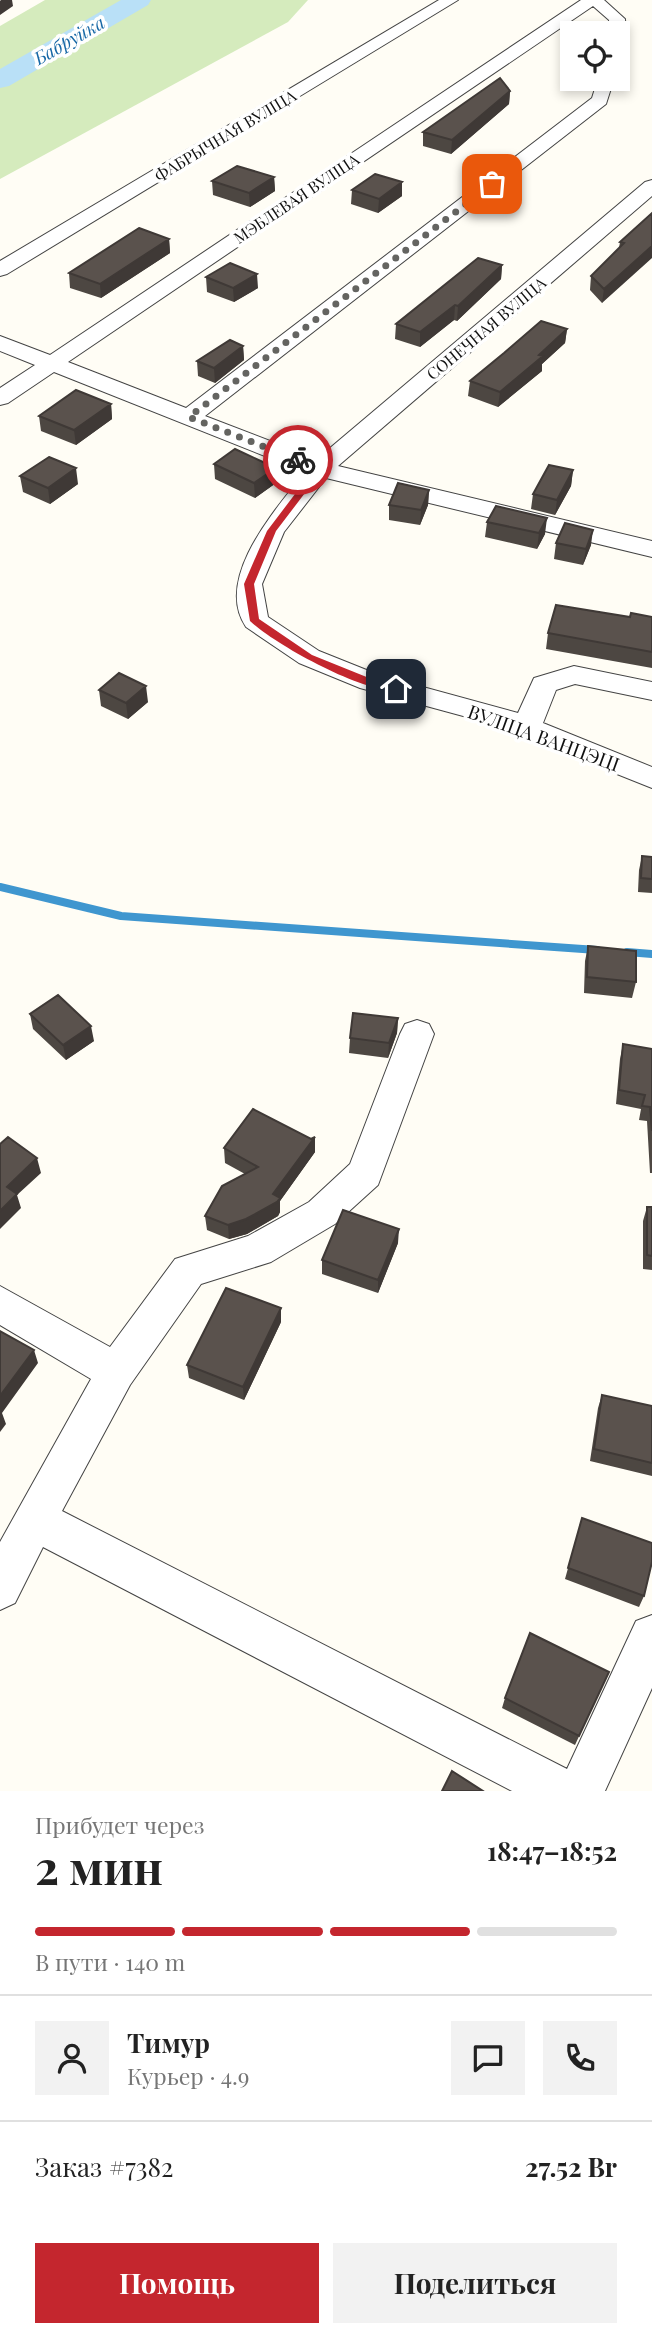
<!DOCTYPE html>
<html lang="ru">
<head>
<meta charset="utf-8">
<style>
  body { margin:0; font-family:"Playfair Display",serif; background:#f2f2f2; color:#222; height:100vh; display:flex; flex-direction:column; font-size:26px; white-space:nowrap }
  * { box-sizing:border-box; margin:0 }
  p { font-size:23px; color:#767676 }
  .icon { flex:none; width:38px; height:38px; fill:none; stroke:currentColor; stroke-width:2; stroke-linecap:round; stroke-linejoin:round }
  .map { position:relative; height:1791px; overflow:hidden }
  .drawer { display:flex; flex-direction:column; background:#fff; flex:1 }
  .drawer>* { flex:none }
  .fabs { position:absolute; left:560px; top:21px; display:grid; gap:14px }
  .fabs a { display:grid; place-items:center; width:70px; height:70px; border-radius:0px; background:#fff; box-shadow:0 4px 10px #0003; font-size:35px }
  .pin { position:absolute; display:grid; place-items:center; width:60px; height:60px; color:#fff; margin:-30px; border-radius:14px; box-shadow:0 4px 10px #0006 }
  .courier { position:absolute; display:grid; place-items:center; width:70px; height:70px; margin:-35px; border:5px solid #c4262e; border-radius:50%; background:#fff; color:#222; box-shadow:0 2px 9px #0007 }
  .summary em { font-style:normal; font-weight:700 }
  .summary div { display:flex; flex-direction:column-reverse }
  .summary { display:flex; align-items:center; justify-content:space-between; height:119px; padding:0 35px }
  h1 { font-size:46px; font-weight:700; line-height:52px }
  .bar { display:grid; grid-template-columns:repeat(4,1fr); gap:10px 7px; align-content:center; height:84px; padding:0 35px }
  .bar i { height:9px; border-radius:5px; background:#e0e0e0 }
  .bar .on { background:#c4262e }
  .bar p { grid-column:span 4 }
  .line { display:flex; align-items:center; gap:18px; padding:0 35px; border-top:2px solid #e0e0e0 }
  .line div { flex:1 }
  .round { display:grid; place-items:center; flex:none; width:74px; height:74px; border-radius:0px; background:#f2f2f2 }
  .cta { display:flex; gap:14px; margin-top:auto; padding:14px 35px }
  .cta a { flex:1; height:80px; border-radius:0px; background:#c4262e; color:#fff; font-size:28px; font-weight:700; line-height:80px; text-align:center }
  .cta a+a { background:#f2f2f2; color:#222 }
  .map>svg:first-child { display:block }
  .green { fill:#d5ebbd }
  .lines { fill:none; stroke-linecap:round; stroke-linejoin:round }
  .stream { stroke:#3f96cf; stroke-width:8 }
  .river { fill:#b9e0f7; fill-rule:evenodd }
  .minor-casing { stroke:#444; stroke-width:2 }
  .minor { fill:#fff; fill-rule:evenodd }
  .wall { fill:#4d4742 }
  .shaded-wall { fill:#3f3936 }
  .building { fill:#5a524d; stroke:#3f3936; stroke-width:2 }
  .route { fill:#c4262e }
  .done { stroke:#646461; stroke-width:7; stroke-dasharray:0 12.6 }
  .labels { text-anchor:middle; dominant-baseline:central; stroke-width:7; stroke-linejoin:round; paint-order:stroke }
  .far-street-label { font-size:16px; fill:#111; stroke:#fff }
  .far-water-label { font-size:18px; font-style:italic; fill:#1768a6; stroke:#fff }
  .street-label { font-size:19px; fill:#111; stroke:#fff }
</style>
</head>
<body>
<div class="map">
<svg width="652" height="1791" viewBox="0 0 652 1791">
  <rect width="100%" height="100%" fill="#fffdf5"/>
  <path class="green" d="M45,0H308L288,22L0,179V26Z"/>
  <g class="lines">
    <path class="stream" d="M0,887L121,916L597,950
      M627,952L652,954"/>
    <path class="river" d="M121,0H151L148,5L9,86L0,88V69Z"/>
    <defs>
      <path id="minor" d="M439,0H458L7,274L0,276V261Z
        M581,0H604L625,19L626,34L624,37L618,39V33H610L609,20L593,6L68,362L186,408L592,98L598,79H614L606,104L205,416L317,459L645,182L652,180V196L338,466L652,541V557L326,478L284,532L262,584L268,617L319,651L379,675L518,713L534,678L574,666L652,682V700L575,684L556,690L543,723L652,767V788L489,723L360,688L299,663L246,627C213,578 277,508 305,472L54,372L8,403L0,405V388L35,365L0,351V336L50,355Z
        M417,1020L429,1024L434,1034L378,1185L335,1224L271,1262L201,1284L130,1385L62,1511L567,1769L636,1621L652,1615V1688L605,1791H512L43,1547L15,1603L0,1610V1542L91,1379L0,1325V1286L110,1347L175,1259L248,1236L309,1202L350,1164L400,1034L405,1024Z"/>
    </defs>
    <use href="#minor" class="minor-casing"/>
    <use href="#minor" class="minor"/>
  </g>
  <path class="wall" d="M510,91L509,104L451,154L423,146V132Z
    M274,177L275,191L250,207L213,195L212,181Z
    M352,190L402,196L378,213L351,204Z
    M652,213L602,303L590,290L591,276L619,248L620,242Z
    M169,239L170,253L101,298L70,288L69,273Z
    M502,265L501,279L457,321L454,320L420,347L395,339L396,324Z
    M206,277L258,288L234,302L207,292Z
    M567,329L565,343L542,364V371L498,407L468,396L470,381Z
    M243,346L244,360L215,383L198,376L197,361Z
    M111,404L112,419L76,445L41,431L39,416Z
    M214,464L276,468V483L255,498L215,479Z
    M573,470L571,486L555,515L531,509L533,494Z
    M20,476L78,484L50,504L23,492Z
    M429,490L428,505L420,525L389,520V505Z
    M487,522L545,534L537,549L485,537Z
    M556,543L591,545L583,565L554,559Z
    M630,617H652V668L546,649L548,633Z
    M99,690L148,702L128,719L101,706Z
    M642,856L652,857V893L638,892L639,870Z
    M588,946L636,982L632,998L584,993L585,961Z
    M30,1014L94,1041L66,1060L33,1029Z
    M398,1018L397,1033L388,1058L349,1053L350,1038Z
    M623,1044L652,1049V1173H650L647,1121L639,1120L641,1109L616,1104L620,1059Z
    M315,1137V1152L280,1201V1212L278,1216L247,1234L229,1239L207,1230L205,1216L245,1174L225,1163L224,1148L311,1139Z
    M647,1207H652V1270L643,1269V1221Z
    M398,1243L378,1293L322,1274V1260Z
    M281,1322L244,1400L189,1378L187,1365Z
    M602,1395L652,1406V1476L590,1461L598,1408Z
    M582,1518L644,1596L639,1607L565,1579Z
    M604,1682L575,1745L502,1708L505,1698Z"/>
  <path class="shaded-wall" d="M1,0H12L13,6L0,15V1Z
    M510,91L509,104L451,154L452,140Z
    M274,177L275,191L250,207L249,193Z
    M402,182V196L378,213L379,199Z
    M169,239L170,253L101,298L100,284Z
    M652,246V258L602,303L604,289Z
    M502,265L501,279L457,321L458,306Z
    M257,274L258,288L234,302L233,288Z
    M455,305L454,320L420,347V332Z
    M567,329L565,343L542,364V371L498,407L500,392Z
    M243,346L244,360L215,383L214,368Z
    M111,404L112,419L76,445L74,430Z
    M76,468L78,484L50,504L48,488Z
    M276,468V483L255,498L254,483Z
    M573,470L571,486L555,515L557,500Z
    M429,490L428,505L420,525L421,510Z
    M547,518L545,534L537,549L539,533Z
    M593,530L591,545L583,565L586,549Z
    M146,686L148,702L128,719L126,703Z
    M398,1018L397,1033L388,1058L389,1043Z
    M91,1026L94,1041L66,1060L63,1045Z
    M315,1137V1152L280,1201V1212L278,1216L247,1234L229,1239L228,1225L273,1194Z
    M37,1158L41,1173L17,1195L21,1208L0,1229V1211L7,1187Z
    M399,1229L398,1243L378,1293V1280Z
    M281,1308V1322L244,1400L243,1387Z
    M34,1350L38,1363L2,1413L6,1424L0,1432V1396Z"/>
  <path class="building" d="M500,78L510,91L452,140L423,132Z
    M237,166L274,177L249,193L212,181Z
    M375,174L402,182L379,199L352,190Z
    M652,213V246L604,289L591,276L624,243L620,242Z
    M139,228L169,239L100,284L69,273Z
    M478,258L502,265L458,306L455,305L420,332L396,324Z
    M230,263L257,274L233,288L206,277Z
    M541,321L567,329L539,355L543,356L500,392L470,381L504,353Z
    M230,340L243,346L214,368L197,361Z
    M76,390L111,404L74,430L39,416Z
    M235,449L276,468L254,483L214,464Z
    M49,457L76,468L48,488L20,476Z
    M549,465L573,470L557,500L533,494Z
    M398,483L429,490L421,510L389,505Z
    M496,506L547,518L539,533L487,522Z
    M565,523L593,530L586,549L556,543Z
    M556,605L630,617L631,613L652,617V652L548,633Z
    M119,673L146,686L126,703L99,690Z
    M642,856L652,857V879L641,878Z
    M588,946L636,951V982L587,977Z
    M58,995L91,1026L63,1045L30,1014Z
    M353,1013L398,1018L389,1043L350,1038Z
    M623,1044L652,1049V1131L650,1107L642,1106L645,1095L619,1090Z
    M253,1109L311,1139L315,1137L273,1194L280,1198L277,1202L246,1219L228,1225L205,1216L222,1186L258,1167L224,1148Z
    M8,1137L37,1158L7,1187L17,1194L0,1211V1144Z
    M647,1207H652V1256L647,1255Z
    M343,1210L399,1229L378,1280L322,1260Z
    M226,1288L281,1308L243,1387L187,1365Z
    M0,1331L34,1350L0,1396Z
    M602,1395L652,1406V1463L594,1449Z
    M582,1518L652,1543V1562L644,1596L568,1568Z
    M530,1633L609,1672L579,1736L505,1698Z
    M452,1771L483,1791H442Z"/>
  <path class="route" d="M298,457L324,468L276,531L254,584L259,619L312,655L374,680L399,687V691C365,694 275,645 250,621L244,584L267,531L314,469L295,462Z"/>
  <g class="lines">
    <path class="done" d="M298,460L189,417L492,184"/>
  </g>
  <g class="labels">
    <g class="far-street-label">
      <text transform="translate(225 135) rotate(-31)">ФАБРЫЧНАЯ ВУЛІЦА</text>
      <text transform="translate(296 198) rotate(-34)">МЭБЛЕВАЯ ВУЛІЦА</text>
      <text transform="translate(486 328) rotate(-40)">СОНЕЧНАЯ ВУЛІЦА</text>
    </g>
    <g class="far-water-label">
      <text transform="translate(69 40) rotate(-30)">Бабруйка</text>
    </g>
    <g class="street-label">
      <text transform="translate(544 737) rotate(20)">ВУЛІЦА ВАНЦЭЦІ</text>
    </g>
  </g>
</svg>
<div class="fabs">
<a><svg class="icon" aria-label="locate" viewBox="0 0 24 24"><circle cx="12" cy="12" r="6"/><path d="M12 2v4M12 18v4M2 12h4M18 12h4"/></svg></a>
</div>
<div class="pin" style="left:492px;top:184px;background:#ea580c"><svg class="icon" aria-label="bag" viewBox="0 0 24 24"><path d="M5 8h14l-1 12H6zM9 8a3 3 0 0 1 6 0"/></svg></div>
<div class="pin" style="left:396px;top:689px;background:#1f2937"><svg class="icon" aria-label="home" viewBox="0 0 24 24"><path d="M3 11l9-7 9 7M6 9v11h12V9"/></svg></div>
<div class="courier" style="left:298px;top:460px"><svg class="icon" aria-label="bike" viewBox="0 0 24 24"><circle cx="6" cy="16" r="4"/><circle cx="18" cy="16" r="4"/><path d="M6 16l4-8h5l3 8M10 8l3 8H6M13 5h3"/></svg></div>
</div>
<section class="drawer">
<div class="summary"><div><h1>2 мин</h1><p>Прибудет через</p></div><em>18:47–18:52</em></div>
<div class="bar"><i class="on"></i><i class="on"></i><i class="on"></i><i></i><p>В пути · 140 m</p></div>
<div class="line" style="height:126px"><a class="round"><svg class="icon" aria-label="person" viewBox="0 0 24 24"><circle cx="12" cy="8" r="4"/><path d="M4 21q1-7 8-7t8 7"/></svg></a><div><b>Тимур</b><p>Курьер · 4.9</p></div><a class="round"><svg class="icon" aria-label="chat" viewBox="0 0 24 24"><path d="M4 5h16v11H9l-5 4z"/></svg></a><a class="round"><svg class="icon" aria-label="phone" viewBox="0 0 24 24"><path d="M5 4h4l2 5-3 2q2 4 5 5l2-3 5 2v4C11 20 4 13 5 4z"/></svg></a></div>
<div class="line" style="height:91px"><div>Заказ #7382</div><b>27.52 Br</b></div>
<div class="cta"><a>Помощь</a><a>Поделиться</a></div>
</section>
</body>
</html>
